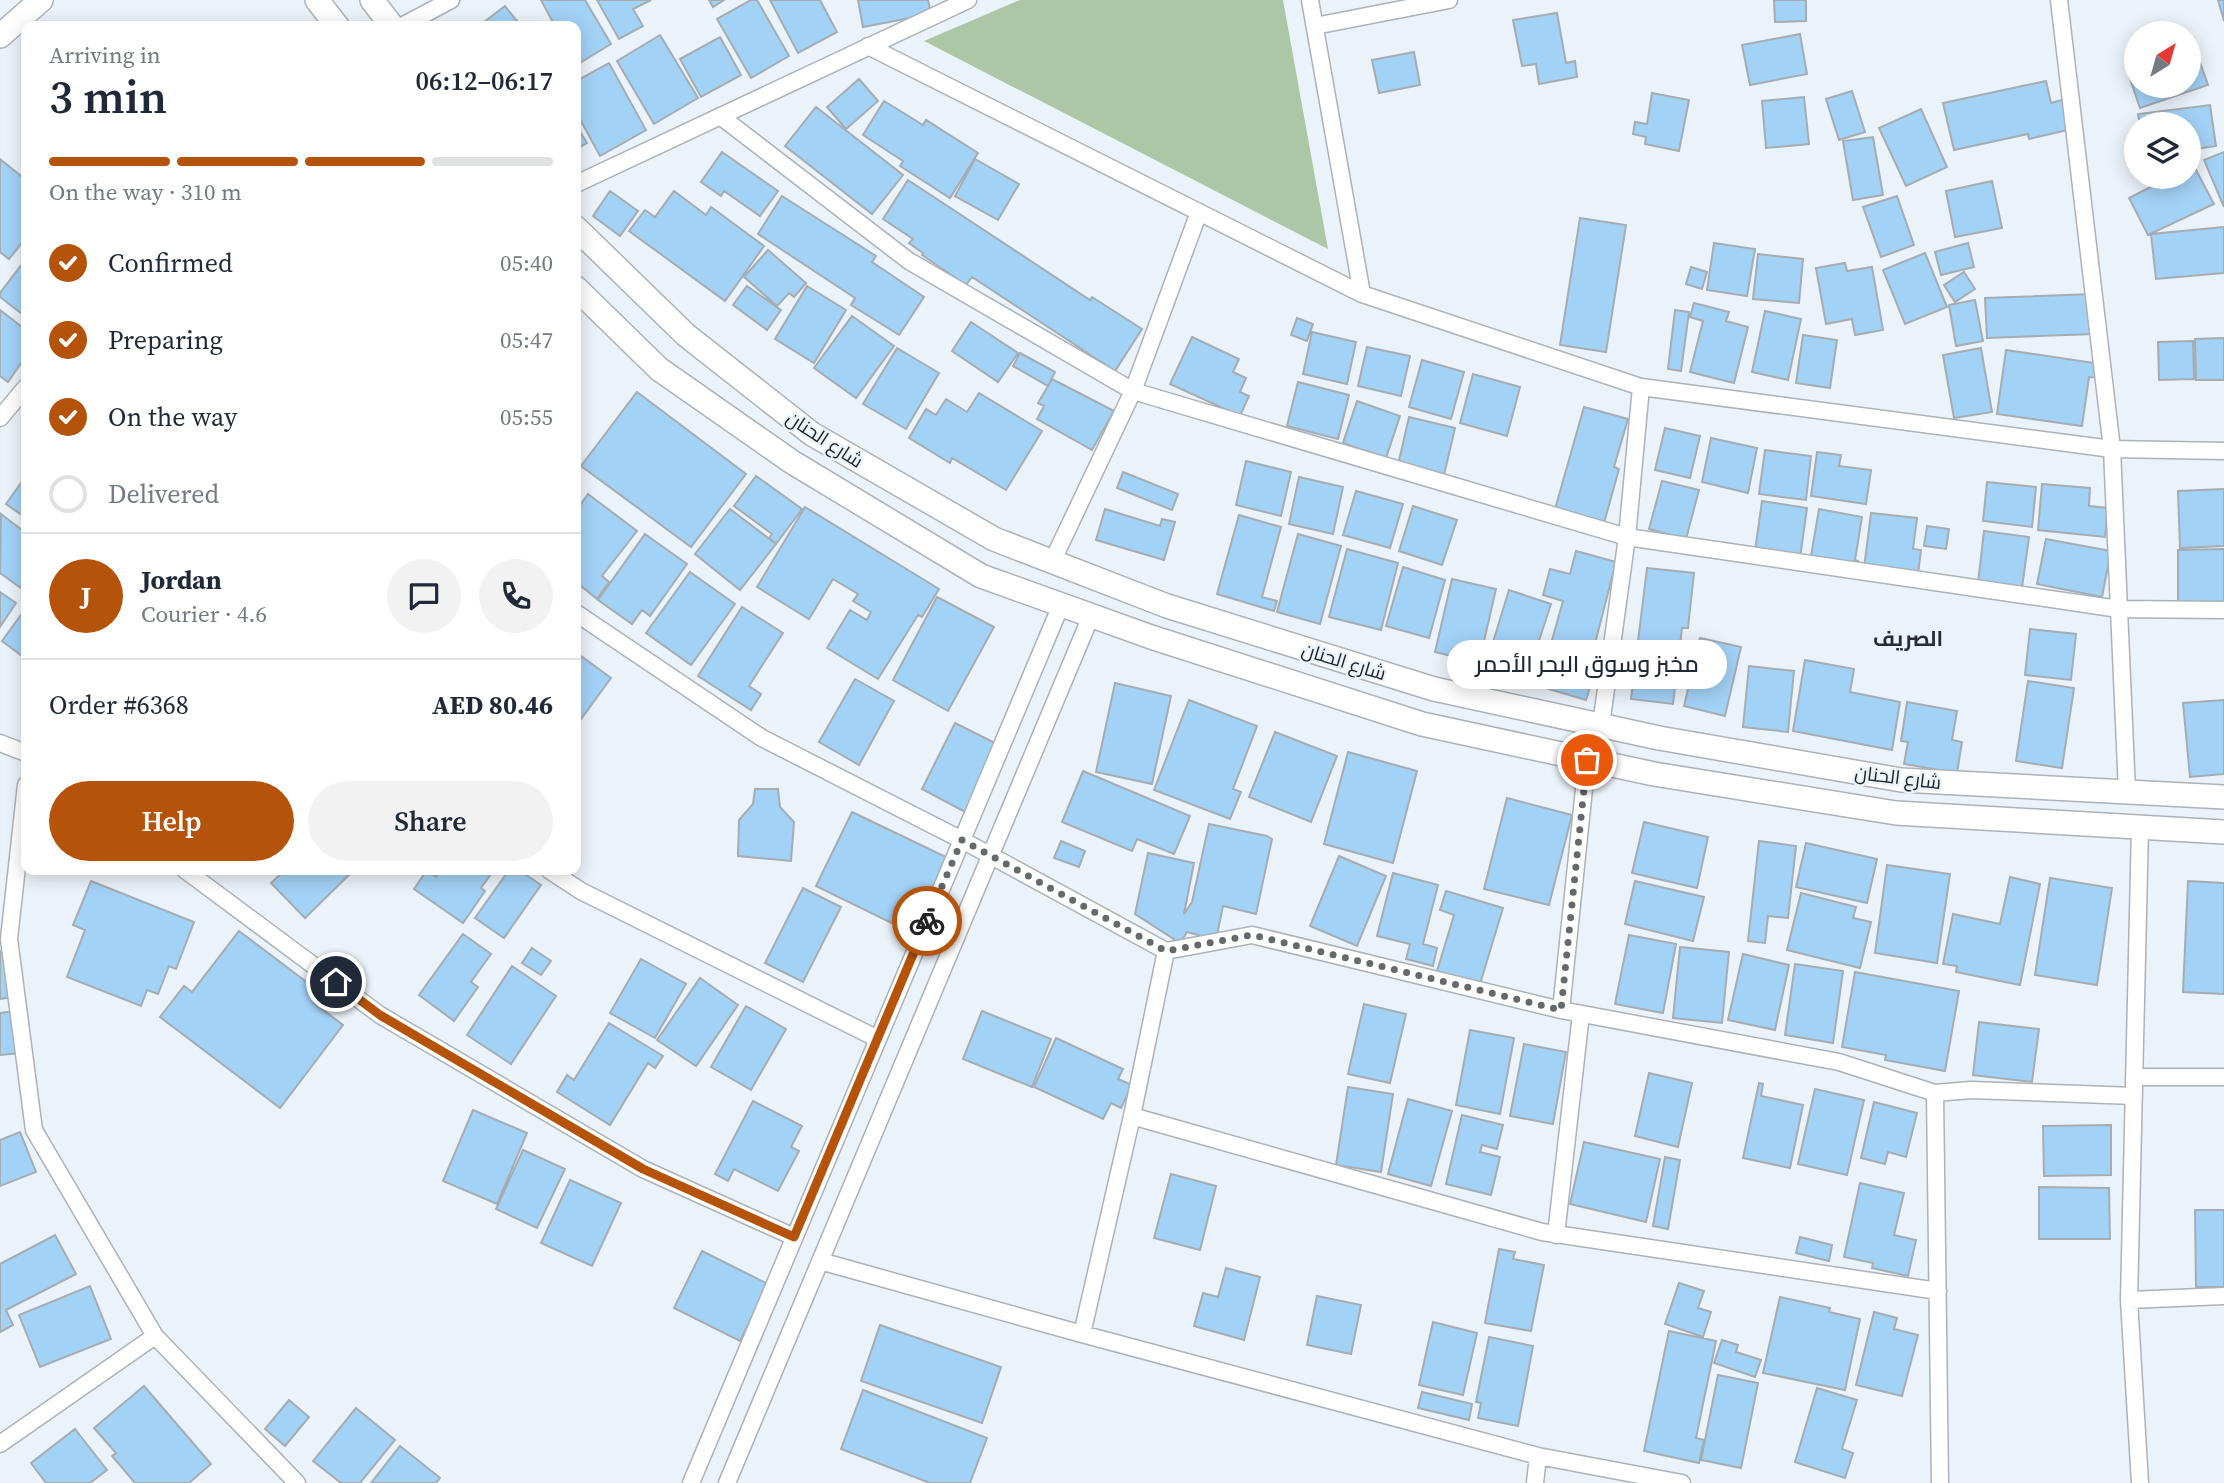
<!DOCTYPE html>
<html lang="en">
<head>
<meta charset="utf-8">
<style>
  body { margin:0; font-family:"Source Serif 4",Cairo,serif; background:#f2f2f3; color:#1f2937; height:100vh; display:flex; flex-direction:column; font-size:26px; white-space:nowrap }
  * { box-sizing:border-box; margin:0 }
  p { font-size:23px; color:#747a83 }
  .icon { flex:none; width:38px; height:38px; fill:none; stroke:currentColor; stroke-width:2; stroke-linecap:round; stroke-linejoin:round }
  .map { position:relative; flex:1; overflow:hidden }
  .drawer { position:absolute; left:21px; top:21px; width:560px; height:854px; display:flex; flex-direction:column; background:#fff; border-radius:14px; box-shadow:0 4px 18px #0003 }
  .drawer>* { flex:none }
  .needle { width:46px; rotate:37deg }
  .fabs { position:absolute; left:2124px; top:21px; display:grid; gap:14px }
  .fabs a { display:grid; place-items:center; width:77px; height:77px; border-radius:50%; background:#fff; box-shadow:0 4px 18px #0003; font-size:35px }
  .pin { position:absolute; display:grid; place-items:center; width:60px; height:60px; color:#fff; margin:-30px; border:4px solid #fff; border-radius:50%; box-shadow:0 2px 7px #0007 }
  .courier { position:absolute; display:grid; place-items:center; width:70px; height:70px; margin:-35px; border:5px solid #b45309; border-radius:50%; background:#fff; color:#222; box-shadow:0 2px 9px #0007 }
  .bubble { position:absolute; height:49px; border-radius:24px; background:#fff; box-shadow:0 4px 18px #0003; font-size:23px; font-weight:600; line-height:49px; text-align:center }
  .head em { font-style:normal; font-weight:600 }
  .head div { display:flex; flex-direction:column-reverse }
  .head { display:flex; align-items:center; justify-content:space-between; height:119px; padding:0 28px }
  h1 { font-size:46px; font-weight:600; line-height:52px }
  .bar { display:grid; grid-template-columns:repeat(4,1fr); gap:10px 7px; align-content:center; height:84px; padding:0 28px }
  .bar i { height:9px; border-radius:5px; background:#e0e1e3 }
  .bar .on { background:#b45309 }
  .bar p { grid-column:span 4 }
  .line { display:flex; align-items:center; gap:18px; padding:0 28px; border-top:2px solid #e0e1e3 }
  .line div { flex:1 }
  .round { display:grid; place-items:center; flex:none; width:74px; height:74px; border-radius:37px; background:#f2f2f3 }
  ol { padding:0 28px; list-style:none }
  li { display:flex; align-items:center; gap:21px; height:77px }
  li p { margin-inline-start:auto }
  li .icon { padding:7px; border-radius:50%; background:#b45309; color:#fff; stroke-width:4 }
  li:last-child { color:#747a83 }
  li i { width:38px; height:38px; border:4px solid #e0e1e3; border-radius:50% }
  .action { display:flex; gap:14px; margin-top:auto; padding:14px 28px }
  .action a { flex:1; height:80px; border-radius:42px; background:#b45309; color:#fff; font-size:28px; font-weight:600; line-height:80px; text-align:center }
  .action a+a { background:#f2f2f3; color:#1f2937 }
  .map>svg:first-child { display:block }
  .green { fill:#abc7a6 }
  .building { fill:#a3d2f7; stroke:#a5acb2; stroke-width:2 }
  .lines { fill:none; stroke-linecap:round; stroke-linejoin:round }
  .minor-casing { stroke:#abb2b8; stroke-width:19 }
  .secondary-casing { stroke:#abb2b8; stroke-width:26 }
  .minor { stroke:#fff; stroke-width:16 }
  .secondary { stroke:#fff; stroke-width:23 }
  .done { stroke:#65696e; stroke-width:7; stroke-dasharray:0 12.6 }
  .route { stroke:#b45309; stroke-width:9 }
  .labels { text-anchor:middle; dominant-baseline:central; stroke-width:5; stroke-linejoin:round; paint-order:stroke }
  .street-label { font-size:19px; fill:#1d1f22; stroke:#ebf3fa }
  .neighbourhood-label { font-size:21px; font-weight:bold; fill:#282d32; stroke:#ebf3fa }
</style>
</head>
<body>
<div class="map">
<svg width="2224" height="1483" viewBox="0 0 2224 1483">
  <rect width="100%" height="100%" fill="#ebf3fa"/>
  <path class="green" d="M1020,0H1283L1328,249L924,41Z"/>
  <path class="building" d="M541,0H585L611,44L578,64L576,59V26H555Z
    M597,0H651L633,9L643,26L619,39Z
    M709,0H724L713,7Z
    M751,0H757L789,56L751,78L717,19Z
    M770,0H820L837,32L798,53Z
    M858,0H928L931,14L863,27Z
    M1774,0H1806V21L1775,22Z
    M2218,0H2224V21Z
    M505,6L521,26H479Z
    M1557,13L1566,63L1575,61L1577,77L1539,84L1536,64L1522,66L1513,20Z
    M1800,34L1807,74L1750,85L1742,45Z
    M660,35L698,98L654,124L617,61Z
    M720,37L741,75L701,97L680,59Z
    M2196,51L2208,85L2140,108L2128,73L2137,70V86H2189V53Z
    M1414,52L1420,85L1379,93L1372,60Z
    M609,63L646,130L600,156L576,112V81Z
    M859,79L878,101L846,129L827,107Z
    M2046,81L2051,103L2065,99L2072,129L2029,139L2028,134L1954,150L1943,103Z
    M1852,91L1865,132L1839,140L1826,99Z
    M1652,93L1689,100L1679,151L1645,144L1646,137L1633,134L1635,122L1647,124Z
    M1804,97L1809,144L1766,148L1762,101Z
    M884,101L923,125L926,120L978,153L950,198L900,166L903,161L863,135Z
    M2210,105L2216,146L2189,150V124H2140L2138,114Z
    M816,107L903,175L872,214L785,146Z
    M1921,109L1947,167L1906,186L1879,128Z
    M576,125L587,143L576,150Z
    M1873,137L1883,195L1853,200L1843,141Z
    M722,152L778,191L760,216L724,191L721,196L701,182Z
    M2224,152V207L2204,160Z
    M0,159L26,180V238L9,259L0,252Z
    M975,159L1019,184L998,220L955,196Z
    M2195,168L2214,204L2148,235L2129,198L2170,177H2189V171Z
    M908,180L1090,300L1092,297L1142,329L1115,371L972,277L966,285L922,255L923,253L909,243L913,239L883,219Z
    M1992,181L2002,228L1955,237L1946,191Z
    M610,191L638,211L620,236L593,216Z
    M674,191L706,215L711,207L764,246L725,301L629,231L645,210L655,217Z
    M782,196L876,256L872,262L924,297L899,335L851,305L855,298L758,234Z
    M1897,196L1914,245L1881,257L1863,207Z
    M1580,218L1626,225L1606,352L1560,345Z
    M2224,227V273L2156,279L2151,234Z
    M1714,243L1755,249L1747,296L1707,290Z
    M1968,243L1974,267L1941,275L1935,252Z
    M768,250L806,283L794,297L789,293L777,306L744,277Z
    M1925,253L1947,307L1905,324L1883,270Z
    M1758,254L1803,259L1799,303L1753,299Z
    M26,259V317L0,297V293Z
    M1845,263L1847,271L1872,267L1883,330L1855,335L1852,319L1826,324L1816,268Z
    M1691,267L1707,272L1702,289L1686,284Z
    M1964,272L1975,289L1955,302L1944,285Z
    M747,286L781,310L767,330L733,305Z
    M807,286L846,310L814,363L775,339Z
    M2092,294L2094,334L1987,338L1985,298Z
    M1975,300L1983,341L1956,346L1949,305Z
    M1694,303L1729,312L1726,321L1748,327L1734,383L1690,372L1703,321L1690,317Z
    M0,310L26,330V356L8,382L0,376Z
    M1675,310L1689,312L1681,371L1668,369Z
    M1765,311L1801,319L1788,380L1752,372Z
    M852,316L894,346L856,398L814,368Z
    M1297,318L1313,324L1307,341L1291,335Z
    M971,322L1018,353L998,382L952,351Z
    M1312,332L1356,342L1347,384L1303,374Z
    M1803,335L1837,340L1830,388L1796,383Z
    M1192,337L1239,359L1233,372L1246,378L1240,392L1249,396L1240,416L1170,384Z
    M2224,338V380H2196L2195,339Z
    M2193,341L2194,379L2159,380L2158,342Z
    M1367,347L1410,356L1401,396L1358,386Z
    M897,348L939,373L906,429L863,404Z
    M1981,348L1992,412L1954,418L1943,355Z
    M2006,350L2101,364L2099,378L2089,377L2082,426L1997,414Z
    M1020,353L1055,372L1048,386L1013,366Z
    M1422,360L1464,372L1451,419L1409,407Z
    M1473,374L1520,387L1507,436L1460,423Z
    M1052,379L1114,411L1092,450L1037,419L1044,406L1038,403Z
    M1298,382L1349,395L1338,439L1287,426Z
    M637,392L746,474L691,547L581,466Z
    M979,393L1042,431L1006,490L952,458L950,463L909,438L926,409L936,415L946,399L967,412Z
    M1357,401L1400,416L1386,458L1343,443Z
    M1584,407L1628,419L1614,467L1619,469L1604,523L1555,509Z
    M1409,417L1455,428L1444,475L1398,465Z
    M1665,428L1700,436L1690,478L1655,470Z
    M1711,438L1757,448L1748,493L1702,482Z
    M1765,450L1811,456L1806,500L1759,494Z
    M1817,452L1841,455L1839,466L1871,470L1866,504L1811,496Z
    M1246,461L1291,472L1281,516L1236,505Z
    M1123,472L1178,494L1172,510L1117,488Z
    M26,476V518L6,504Z
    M756,476L802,509L776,544L769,538L772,534L734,506Z
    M1299,477L1343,487L1333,534L1289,524Z
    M1662,481L1699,490L1686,539L1649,529Z
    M1987,482L2036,487L2032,527L1983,521Z
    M2042,484L2090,488L2089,506L2108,508L2105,537L2038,530Z
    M2224,489V546L2180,548L2178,491Z
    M1356,491L1403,504L1390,548L1343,535Z
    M588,494L637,531L602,576L609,582L597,599L576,582V511Z
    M1762,501L1807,508L1800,558L1755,551Z
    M1413,506L1457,520L1442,565L1399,551Z
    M805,507L939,589L922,617L918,615L878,679L827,648L850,610L867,620L871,612L853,601L858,594L833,579L809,619L757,587Z
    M730,509L776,544L740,590L695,554Z
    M1105,509L1160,526L1162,519L1175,522L1164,560L1096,540Z
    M1819,509L1862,517L1855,560L1858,561L1857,570L1810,562Z
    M1871,513L1917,518L1913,549L1921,550L1918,574L1864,568Z
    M1,514L26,533V581L21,588L0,573Z
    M1239,515L1281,527L1262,597L1277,601L1274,611L1217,594Z
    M1927,526L1949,529L1946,549L1924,546Z
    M1984,531L2029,537L2022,588L1978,583Z
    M645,534L687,564L650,616L642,610L632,624L598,600Z
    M1298,534L1341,546L1320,624L1277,612Z
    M2046,539L2111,551L2102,597L2037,584Z
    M1347,549L1398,563L1381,630L1329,617Z
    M2224,549V607H2178V550Z
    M1576,551L1616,562L1591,659L1598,662L1586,700L1539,686L1563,601L1543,595L1550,569L1570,574Z
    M1403,567L1445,580L1429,638L1386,626Z
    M1647,568L1694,573L1688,628H1682L1673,704L1631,699Z
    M690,572L735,604L691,665L646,633Z
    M1452,579L1496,589L1479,663L1435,652Z
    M1509,590L1551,604L1530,668L1489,655Z
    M0,592L16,603L0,627Z
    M937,597L994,627L948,711L893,680Z
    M742,607L783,633L749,686L761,694L751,710L698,676Z
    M26,608V659L2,641Z
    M2030,629L2076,634L2071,680L2025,675Z
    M1700,638L1741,647L1725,716L1684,706Z
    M577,653L611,678L576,726V654Z
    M1805,660L1854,669L1850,692L1900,702L1892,750L1793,731Z
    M1749,666L1794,671L1788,732L1743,727Z
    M855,679L894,701L859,765L819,742Z
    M2028,681L2074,688L2062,768L2016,761Z
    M1115,683L1171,696L1152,784L1096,772Z
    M1189,700L1257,726L1233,789L1241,792L1230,819L1154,790Z
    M2224,700V774L2190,777L2183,703Z
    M1907,702L1957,711L1952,740L1962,742L1957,773L1904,764L1908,742L1901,741Z
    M955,723L999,745L965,812L922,789Z
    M1275,732L1337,756L1311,822L1249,797Z
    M1348,752L1417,771L1393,863L1324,844Z
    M1083,771L1190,816L1174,854L1137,839L1132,851L1062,822Z
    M755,789H778L780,807L794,822L791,861L738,856L739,820L753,804Z
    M1507,798L1572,815L1549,905L1484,889Z
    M852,812L948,858L912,933L816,886Z
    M1644,822L1708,837L1697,888L1632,873Z
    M1209,824L1267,836L1272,839L1256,914L1223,906L1216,940L1187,932L1180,943L1135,914L1148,853L1194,863L1184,914L1192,902Z
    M1061,841L1085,851L1079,867L1054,858Z
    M1759,841L1796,846L1788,918L1768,916L1765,943L1748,941Z
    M1806,843L1877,859L1867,903L1796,887Z
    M1339,856L1386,876L1357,946L1310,926Z
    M1887,865L1950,874L1937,963L1875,953Z
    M285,870H354L305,918L271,883Z
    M427,870L436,877L441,870H494L481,888L485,891L463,923L414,889Z
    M509,870H519L541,885L504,938L475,918Z
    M1393,873L1438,885L1423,944L1437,948L1433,966L1406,959L1410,944L1377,936Z
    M2010,877L2040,884L2020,985L1956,972L1957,966L1943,964L1953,914L2000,924Z
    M2050,878L2112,888L2097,985L2035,975Z
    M91,881L194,922L176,969L169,966L158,994L147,990L141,1006L67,977L85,930L73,925Z
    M1635,881L1704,897L1693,941L1625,924Z
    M2188,881L2224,883V994L2183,992Z
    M803,888L841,907L803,982L765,963Z
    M1446,891L1503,908L1480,984L1437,971L1454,915L1440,910Z
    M1801,893L1856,907L1853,918L1871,922L1860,968L1787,950Z
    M239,931L321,993L314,1003L343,1025L280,1108L160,1017L184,986L192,992Z
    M463,934L491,954L471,982L478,987L454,1021L419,995Z
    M1629,935L1676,944L1663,1013L1615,1004Z
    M1680,947L1729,952L1722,1023L1673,1018Z
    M532,948L551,961L541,975L522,963Z
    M5,950L14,997L0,999V951Z
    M1743,954L1789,965L1775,1030L1728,1020Z
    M641,959L686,984L655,1038L610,1013Z
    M1795,964L1843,971L1833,1043L1785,1035Z
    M512,966L556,996L511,1064L467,1035Z
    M1855,972L1959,991L1945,1071L1885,1060L1886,1055L1842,1047Z
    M700,978L738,1005L696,1066L657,1040Z
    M1364,1004L1406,1014L1390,1083L1348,1074Z
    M746,1006L786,1029L751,1090L711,1067Z
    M15,1011L20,1053L0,1055V1013Z
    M982,1011L1051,1039L1032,1087L963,1059Z
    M1979,1022L2039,1029L2032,1082L1973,1075Z
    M609,1023L663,1056L655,1068L648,1063L610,1125L557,1092L567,1075L574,1080Z
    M1470,1030L1514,1038L1500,1114L1456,1105Z
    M1056,1038L1123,1069L1118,1079L1132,1085L1121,1108L1111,1103L1103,1119L1034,1087Z
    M1524,1044L1566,1052L1553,1124L1510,1116Z
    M1649,1073L1692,1083L1678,1147L1635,1136Z
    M1759,1083L1763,1084L1761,1096L1803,1105L1790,1168L1743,1158Z
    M1348,1087L1393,1094L1381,1172L1336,1165Z
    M1815,1089L1864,1100L1847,1175L1798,1164Z
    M1408,1099L1452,1111L1431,1186L1388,1174Z
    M753,1101L802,1126L791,1147L799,1151L778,1191L734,1169L728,1181L715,1174Z
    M1874,1102L1917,1113L1906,1157L1888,1152L1885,1164L1861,1158Z
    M473,1110L527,1133L497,1204L443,1181Z
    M1462,1115L1503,1125L1497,1149L1482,1145L1480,1152L1500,1157L1491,1195L1446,1184Z
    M2111,1125V1175L2044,1176L2043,1126Z
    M20,1132L36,1172L0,1186V1140Z
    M1584,1142L1660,1159L1646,1222L1570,1204Z
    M523,1150L565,1169L537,1228L496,1209Z
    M1665,1157L1680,1160L1668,1229L1653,1226Z
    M1171,1174L1216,1186L1200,1250L1154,1238Z
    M570,1180L621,1203L592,1266L541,1243Z
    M1860,1183L1904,1193L1894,1235L1916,1240L1908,1276L1872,1268L1873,1263L1844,1257Z
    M2039,1187L2109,1188L2110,1239H2039Z
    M2195,1210H2224V1287H2196Z
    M55,1235L76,1274L6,1310L13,1325L0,1332V1264Z
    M1800,1237L1832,1245L1829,1261L1796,1253Z
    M1499,1249L1515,1252L1513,1259L1544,1265L1531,1331L1485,1323Z
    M702,1251L768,1284L740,1341L674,1308Z
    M1226,1268L1260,1277L1244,1340L1194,1326L1203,1293L1218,1297Z
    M1679,1283L1704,1291L1698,1308L1711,1312L1703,1337L1665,1324Z
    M90,1286L111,1339L40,1367L19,1315Z
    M1317,1296L1361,1305L1351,1354L1307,1345Z
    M1780,1297L1830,1308L1829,1312L1860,1319L1845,1390L1763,1373Z
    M1874,1312L1897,1318L1894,1329L1918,1335L1902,1396L1856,1385Z
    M1433,1322L1477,1333L1463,1395L1419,1385Z
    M880,1325L1001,1367L982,1423L861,1381Z
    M1669,1331L1716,1341L1696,1438L1704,1440L1699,1463L1644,1451Z
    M1489,1337L1533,1346L1518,1426L1478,1418L1481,1403L1476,1402Z
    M1722,1340L1738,1345L1736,1352L1761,1360L1755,1377L1714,1363Z
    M1718,1375L1758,1383L1741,1468L1701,1460Z
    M144,1386L211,1464L189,1483H135L112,1456L116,1453L94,1428Z
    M1817,1388L1857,1400L1842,1449L1853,1453L1845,1478L1795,1462Z
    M863,1390L987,1438L970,1483H930L841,1449Z
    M1422,1392L1472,1404L1469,1420L1418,1408Z
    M289,1400L309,1417L285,1446L265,1429Z
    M356,1408L395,1440L360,1483H341L313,1461Z
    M75,1429L107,1470L90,1483H46L31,1463Z
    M400,1446L440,1478L436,1483H371Z"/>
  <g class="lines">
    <defs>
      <path id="minor" d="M1310,0L1362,294
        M2059,0L2112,449L2127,792
        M402,26L451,0
        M1315,26L1449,0
        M868,46L1362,294L1641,387L2112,449L2224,451
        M720,116L909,261L1133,391L1627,537L2119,609L2224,610
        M576,184L968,0
        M0,418L26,387
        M1052,562L1133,391L1199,212
        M576,613L762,738L962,840L1166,951L1252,935L1561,1010L1839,1062L1935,1093L1971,1090L2134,1096
        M1601,725L1627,537L1641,387
        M0,743L26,753
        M26,785L9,939L34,1130L155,1336L297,1483
        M2140,827L2129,1300L2140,1483
        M185,870L380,1015L643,1169L794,1237
        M549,870L581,891L878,1039
        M1561,1010L1587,760
        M2134,1077H2224
        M1935,1093L1940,1483
        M1132,1116L1542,1232L1938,1291
        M1556,1235L1581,1014
        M820,1261L1082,1334L1538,1456L1682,1483
        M2129,1300L2224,1296
        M1082,1334L1132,1116L1166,951
        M0,1444L155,1336
        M691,1483L1061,605
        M727,1483L1091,616
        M1535,1483L1538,1456"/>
      <path id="secondary" d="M317,0L337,26
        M372,0L392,26
        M0,36L41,0
        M576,228L686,335L812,434L994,539L1167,606L1434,689L1659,738L1901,780L2224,797
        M576,288L659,369L792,462L981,576L1151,637L1422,724L1654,774L1896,813L2224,832"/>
    </defs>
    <use href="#minor" class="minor-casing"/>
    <use href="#secondary" class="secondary-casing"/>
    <use href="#minor" class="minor"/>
    <use href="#secondary" class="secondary"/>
  </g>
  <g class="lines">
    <path class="done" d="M927,921L962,840L1166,951L1252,935L1561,1010L1587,760"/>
    <path class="route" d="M336,982L380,1015L643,1169L794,1237L927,921"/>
  </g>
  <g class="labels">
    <g class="street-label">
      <text transform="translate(825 439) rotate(33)">شارع الحنان</text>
      <text transform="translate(1344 661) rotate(17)">شارع الحنان</text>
      <text transform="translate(1898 777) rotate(7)">شارع الحنان</text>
    </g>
    <g class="neighbourhood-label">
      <text x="1908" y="638">الصريف</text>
    </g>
  </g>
</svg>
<div class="fabs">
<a><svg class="needle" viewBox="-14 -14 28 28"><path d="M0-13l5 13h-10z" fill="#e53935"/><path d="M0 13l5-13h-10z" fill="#747a83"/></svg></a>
<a><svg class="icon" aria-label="layers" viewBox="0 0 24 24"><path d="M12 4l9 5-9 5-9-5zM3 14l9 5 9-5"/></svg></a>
</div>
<div class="pin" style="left:1587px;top:760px;background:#ea580c"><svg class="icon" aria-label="bag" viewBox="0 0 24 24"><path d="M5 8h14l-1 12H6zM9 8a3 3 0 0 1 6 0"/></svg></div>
<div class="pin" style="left:336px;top:982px;background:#1f2937"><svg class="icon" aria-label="home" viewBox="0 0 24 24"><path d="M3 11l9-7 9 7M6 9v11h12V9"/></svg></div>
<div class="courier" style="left:927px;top:921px"><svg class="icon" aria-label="bike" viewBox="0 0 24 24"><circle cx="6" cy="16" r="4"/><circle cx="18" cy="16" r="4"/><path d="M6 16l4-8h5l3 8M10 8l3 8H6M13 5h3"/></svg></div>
<div class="bubble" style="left:1447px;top:640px;width:280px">مخبز وسوق البحر الأحمر</div>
<section class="drawer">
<div class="head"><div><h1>3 min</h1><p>Arriving in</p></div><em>06:12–06:17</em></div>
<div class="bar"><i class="on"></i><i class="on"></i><i class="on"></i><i></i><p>On the way · 310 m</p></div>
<ol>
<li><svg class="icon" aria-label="check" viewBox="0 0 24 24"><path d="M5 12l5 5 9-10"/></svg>Confirmed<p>05:40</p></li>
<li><svg class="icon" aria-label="check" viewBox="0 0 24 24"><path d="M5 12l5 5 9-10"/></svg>Preparing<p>05:47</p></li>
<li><svg class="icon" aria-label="check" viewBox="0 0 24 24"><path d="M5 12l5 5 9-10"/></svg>On the way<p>05:55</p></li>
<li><i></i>Delivered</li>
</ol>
<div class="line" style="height:126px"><b class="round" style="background:#b45309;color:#fff">J</b><div><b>Jordan</b><p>Courier · 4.6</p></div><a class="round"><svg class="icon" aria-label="chat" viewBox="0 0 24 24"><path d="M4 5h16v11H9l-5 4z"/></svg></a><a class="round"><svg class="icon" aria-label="phone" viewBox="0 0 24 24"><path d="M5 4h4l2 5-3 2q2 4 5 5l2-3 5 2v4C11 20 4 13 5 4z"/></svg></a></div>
<div class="line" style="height:91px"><div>Order #6368</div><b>AED 80.46</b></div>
<div class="action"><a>Help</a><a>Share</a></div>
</section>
</div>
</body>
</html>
